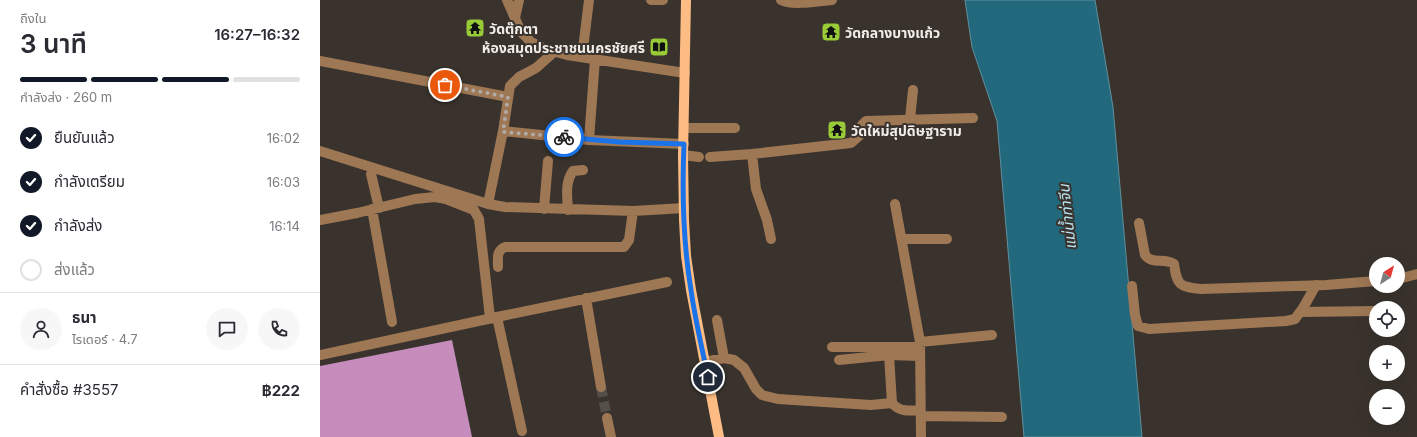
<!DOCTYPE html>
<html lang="th">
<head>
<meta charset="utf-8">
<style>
  body { margin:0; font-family:Inter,"Noto Sans Thai",sans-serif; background:#f7f7f7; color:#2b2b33; height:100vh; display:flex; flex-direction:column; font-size:15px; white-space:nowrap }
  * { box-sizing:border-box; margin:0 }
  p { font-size:13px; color:#7c7c81 }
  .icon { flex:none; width:22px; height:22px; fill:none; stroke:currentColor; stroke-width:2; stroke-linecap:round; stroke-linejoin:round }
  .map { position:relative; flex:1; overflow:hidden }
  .drawer { display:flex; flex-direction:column; background:#fff; width:320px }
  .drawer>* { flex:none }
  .needle { width:26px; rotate:36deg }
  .buttons { position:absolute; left:1049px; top:257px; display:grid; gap:8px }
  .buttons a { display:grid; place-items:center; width:36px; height:36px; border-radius:50%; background:#fff; box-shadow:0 4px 16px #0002; font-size:20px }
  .pin { position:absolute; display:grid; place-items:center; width:34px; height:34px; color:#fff; margin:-17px; border:2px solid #fff; border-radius:50%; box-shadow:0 1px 4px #0007 }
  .courier { position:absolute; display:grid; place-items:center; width:40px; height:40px; margin:-20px; border:3px solid #1a73e8; border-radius:50%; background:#fff; color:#222; box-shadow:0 1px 5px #0007 }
  .head em { font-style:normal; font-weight:600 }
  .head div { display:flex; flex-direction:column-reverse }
  .head { display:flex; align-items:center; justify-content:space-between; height:68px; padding:0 20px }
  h1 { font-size:26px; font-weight:600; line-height:30px }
  .bar { display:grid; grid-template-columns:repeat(4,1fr); gap:6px 4px; align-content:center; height:48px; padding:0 20px }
  .bar i { height:5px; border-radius:3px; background:#e1e1e2 }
  .bar .selected { background:#111827 }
  .bar p { grid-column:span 4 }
  .line { display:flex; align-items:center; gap:10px; padding:0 20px; border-top:1px solid #e1e1e2 }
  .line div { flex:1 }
  .round { display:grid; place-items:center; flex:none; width:42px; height:42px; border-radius:21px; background:#f7f7f7 }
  ol { padding:0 20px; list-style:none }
  li { display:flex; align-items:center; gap:12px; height:44px }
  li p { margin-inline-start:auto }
  li .icon { padding:4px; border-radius:50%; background:#111827; color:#fff; stroke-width:4 }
  li:last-child { color:#7c7c81 }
  li i { width:22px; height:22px; border:2px solid #e1e1e2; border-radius:50% }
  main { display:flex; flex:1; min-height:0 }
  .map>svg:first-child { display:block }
  .water { fill:#22697d; stroke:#60909d }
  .building { fill:#c58cbc }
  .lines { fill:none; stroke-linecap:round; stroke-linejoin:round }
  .minor-tunnel { stroke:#554f49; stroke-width:10; stroke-dasharray:10 5; stroke-linecap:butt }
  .minor { stroke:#9e7754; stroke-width:10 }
  .major { stroke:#fdbc83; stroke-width:10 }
  .done { stroke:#b0aba7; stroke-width:4; stroke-dasharray:0 7.2 }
  .route { stroke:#1a73e8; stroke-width:5 }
  .labels { text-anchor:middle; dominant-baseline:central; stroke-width:4; stroke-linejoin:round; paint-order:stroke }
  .poi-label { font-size:14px; font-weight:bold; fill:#f0ece8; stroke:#3a332d; text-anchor:start }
  .water-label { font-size:15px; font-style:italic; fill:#bbe6f5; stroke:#3a332d }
</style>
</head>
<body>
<main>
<section class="drawer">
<div class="head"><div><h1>3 นาที</h1><p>ถึงใน</p></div><em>16:27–16:32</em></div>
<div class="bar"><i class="selected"></i><i class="selected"></i><i class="selected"></i><i></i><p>กำลังส่ง · 260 m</p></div>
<ol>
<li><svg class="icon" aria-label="check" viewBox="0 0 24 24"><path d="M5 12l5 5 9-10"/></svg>ยืนยันแล้ว<p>16:02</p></li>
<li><svg class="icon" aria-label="check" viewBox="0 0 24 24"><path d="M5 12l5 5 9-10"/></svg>กำลังเตรียม<p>16:03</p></li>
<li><svg class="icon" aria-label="check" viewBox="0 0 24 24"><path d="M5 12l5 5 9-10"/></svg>กำลังส่ง<p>16:14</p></li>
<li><i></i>ส่งแล้ว</li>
</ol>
<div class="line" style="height:72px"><a class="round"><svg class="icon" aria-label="person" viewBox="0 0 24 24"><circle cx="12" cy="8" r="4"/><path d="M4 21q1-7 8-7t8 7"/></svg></a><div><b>ธนา</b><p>ไรเดอร์ · 4.7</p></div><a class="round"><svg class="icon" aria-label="chat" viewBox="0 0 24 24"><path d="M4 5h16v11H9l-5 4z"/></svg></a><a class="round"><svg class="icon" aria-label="phone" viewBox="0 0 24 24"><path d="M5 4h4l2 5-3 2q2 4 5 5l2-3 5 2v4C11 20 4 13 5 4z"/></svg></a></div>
<div class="line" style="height:52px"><div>คำสั่งซื้อ #3557</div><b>฿222</b></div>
</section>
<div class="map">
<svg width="1097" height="437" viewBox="0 0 1097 437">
  <rect width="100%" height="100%" fill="#3a332d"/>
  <path class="water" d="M645,0H775L793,107L822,437H704L677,121L652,47Z"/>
  <path class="building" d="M132,340L152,437H0V366Z"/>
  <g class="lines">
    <path class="minor-tunnel" d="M281,387L287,418"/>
    <path class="minor" d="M187,0L201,32L211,42L225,49L247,55L365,73
      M331,0H343
      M461,0C471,6 501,1 512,0
      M195,18L199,0
      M262,57L269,0
      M0,61L188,97
      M590,119L593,90
      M364,128H415
      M183,131L269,140L364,144
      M269,140L275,59
      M0,151L168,204L185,207L313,211L364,208
      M432,154L436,189L447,220L451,239
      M363,155L379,157
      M390,157L432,154L531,143L539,136L542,125L546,121L653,118
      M51,174L59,208
      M168,204L183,131L190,86L199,77L216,68L234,52
      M575,204L600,342L601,437
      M52,209L72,322
      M224,209L228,161
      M248,210C247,196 245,182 253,171L263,170
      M0,220L37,213L95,199L115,197L126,199L154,210L159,219L170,318
      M819,223L825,255C832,265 845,257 854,264C857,285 859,287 881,289L1006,285L1056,281
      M582,239H627
      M178,267C178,258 176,251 185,247H304L309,240L313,211
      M1078,279L1097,274
      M812,286L815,315L818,326L829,329L966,321L975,319L983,308L996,285
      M266,298L281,387
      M980,312L1056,311
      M397,320L404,358
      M600,342L672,335
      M512,347H600
      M0,355L177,317
      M569,355L572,403C579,412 590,411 600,410
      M519,360L569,355L600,356
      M385,362L404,358L414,360L424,368L436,389L442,395L458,399L551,405L572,403
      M602,416L682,417
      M287,418L291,437
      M202,431L177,317L347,282"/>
    <path class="major" d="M366,0L363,155L364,220L366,256L371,290L399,437"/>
  </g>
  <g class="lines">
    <path class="done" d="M125,85L188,97L183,132L244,137"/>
    <path class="route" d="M244,137L299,142L364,144C362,192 363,242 371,290C375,319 382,348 388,377"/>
  </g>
  <defs>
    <symbol id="temple-square" viewBox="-11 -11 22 22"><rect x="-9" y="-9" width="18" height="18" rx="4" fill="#98cb37" stroke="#3a332d"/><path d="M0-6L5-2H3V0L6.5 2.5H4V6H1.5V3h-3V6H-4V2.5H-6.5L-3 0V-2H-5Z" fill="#111"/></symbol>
    <symbol id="library-square" viewBox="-11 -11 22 22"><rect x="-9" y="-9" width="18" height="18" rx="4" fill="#98cb37" stroke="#3a332d"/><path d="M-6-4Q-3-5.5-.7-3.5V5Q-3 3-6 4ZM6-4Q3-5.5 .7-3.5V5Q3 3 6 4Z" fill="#111"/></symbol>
  </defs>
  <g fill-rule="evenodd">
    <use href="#temple-square" x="144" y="17" width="22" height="22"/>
    <use href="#temple-square" x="500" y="21" width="22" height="22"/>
    <use href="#library-square" x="328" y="36" width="22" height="22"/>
    <use href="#temple-square" x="506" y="119" width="22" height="22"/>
  </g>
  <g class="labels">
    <g class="poi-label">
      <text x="169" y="28">วัดตุ๊กตา</text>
      <text x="525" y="32">วัดกลางบางแก้ว</text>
      <text x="325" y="47" text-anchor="end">ห้องสมุดประชาชนนครชัยศรี</text>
      <text x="531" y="130">วัดใหม่สุปดิษฐาราม</text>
    </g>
    <g class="water-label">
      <text transform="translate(747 217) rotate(-96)">แม่น้ำท่าจีน</text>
    </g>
  </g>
</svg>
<div class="buttons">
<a><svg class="needle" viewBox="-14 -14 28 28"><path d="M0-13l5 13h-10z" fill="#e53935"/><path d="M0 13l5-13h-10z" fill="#7c7c81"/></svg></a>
<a><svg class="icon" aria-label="locate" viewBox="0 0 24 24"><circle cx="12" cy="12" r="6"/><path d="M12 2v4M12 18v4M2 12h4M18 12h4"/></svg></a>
<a>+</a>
<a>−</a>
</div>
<div class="pin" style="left:125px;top:85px;background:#ea580c"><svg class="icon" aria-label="bag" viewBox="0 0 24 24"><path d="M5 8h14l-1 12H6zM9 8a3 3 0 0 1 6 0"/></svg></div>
<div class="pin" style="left:388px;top:377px;background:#1f2937"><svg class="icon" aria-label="home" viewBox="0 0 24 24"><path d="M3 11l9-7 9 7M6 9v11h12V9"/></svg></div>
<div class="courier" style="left:244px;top:137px"><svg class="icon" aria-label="bike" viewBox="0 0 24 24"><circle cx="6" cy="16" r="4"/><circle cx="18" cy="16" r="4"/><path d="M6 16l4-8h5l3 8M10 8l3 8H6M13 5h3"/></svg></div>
</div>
</main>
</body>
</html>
